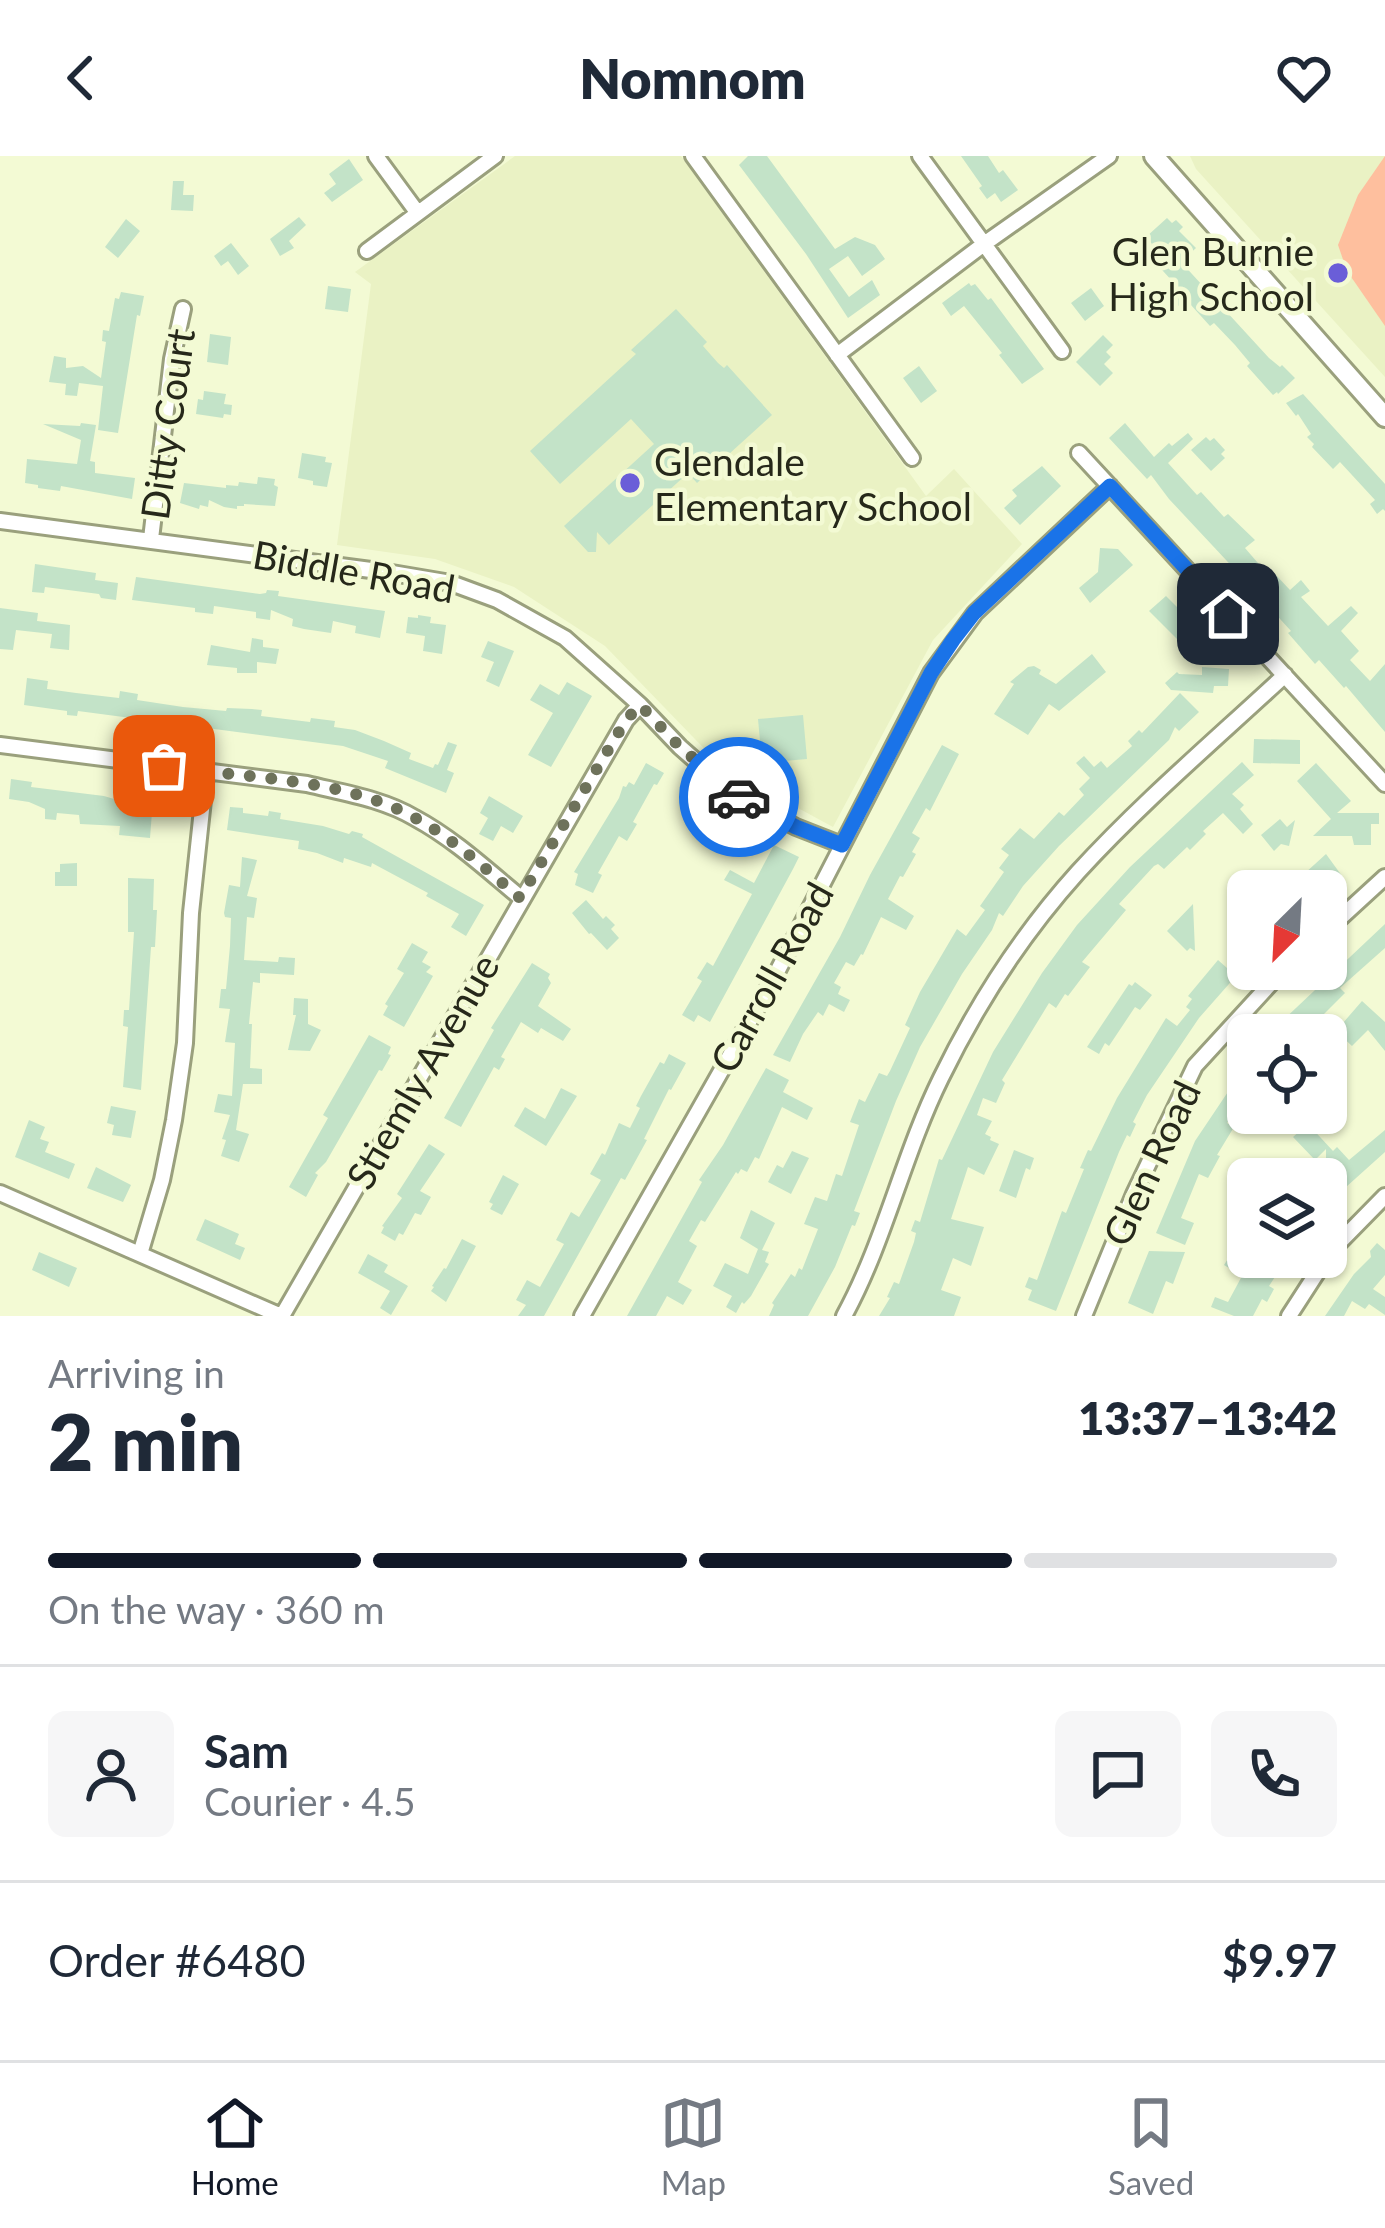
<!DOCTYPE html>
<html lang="en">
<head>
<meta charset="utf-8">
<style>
  body { margin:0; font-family:Lato,sans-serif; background:#f6f6f7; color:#1f2937; height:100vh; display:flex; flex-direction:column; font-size:45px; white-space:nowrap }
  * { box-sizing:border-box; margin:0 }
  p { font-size:39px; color:#747a83 }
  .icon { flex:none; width:66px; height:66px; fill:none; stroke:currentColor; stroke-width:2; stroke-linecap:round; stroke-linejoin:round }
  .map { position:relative; height:1160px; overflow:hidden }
  .panel { display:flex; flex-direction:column; background:#fff; flex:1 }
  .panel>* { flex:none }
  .needle { width:78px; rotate:204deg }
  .tools { position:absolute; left:1227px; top:714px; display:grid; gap:24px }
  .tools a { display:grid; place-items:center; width:120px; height:120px; border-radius:18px; background:#fff; box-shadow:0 3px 9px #0004; font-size:60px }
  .pin { position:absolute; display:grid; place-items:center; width:102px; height:102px; color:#fff; margin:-51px; border-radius:24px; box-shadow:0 6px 18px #0006 }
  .courier { position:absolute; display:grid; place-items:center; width:120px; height:120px; margin:-60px; border:9px solid #1a73e8; border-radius:50%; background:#fff; color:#222; box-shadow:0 3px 15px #0007 }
  .overview em { font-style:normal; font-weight:800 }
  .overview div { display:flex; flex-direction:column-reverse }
  .overview { display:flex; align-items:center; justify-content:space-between; height:204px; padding:0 48px }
  h1 { font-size:78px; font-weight:800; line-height:90px }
  .bar { display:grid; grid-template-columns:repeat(4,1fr); gap:18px 12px; align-content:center; height:144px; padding:0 48px }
  .bar i { height:15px; border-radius:9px; background:#e0e1e3 }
  .bar .active { background:#111827 }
  .bar p { grid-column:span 4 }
  .line { display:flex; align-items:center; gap:30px; padding:0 48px; border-top:3px solid #e0e1e3 }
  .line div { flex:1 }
  .round { display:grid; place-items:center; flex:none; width:126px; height:126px; border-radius:18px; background:#f6f6f7 }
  header { display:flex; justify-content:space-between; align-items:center; height:156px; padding:0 48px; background:#fff; font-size:54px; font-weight:800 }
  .tab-bar { display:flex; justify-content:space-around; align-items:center; height:168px; border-top:3px solid #e0e1e3; background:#fff; font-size:33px; color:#747a83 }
  .tab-bar a { display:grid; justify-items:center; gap:6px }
  .tab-bar .active { color:#111827 }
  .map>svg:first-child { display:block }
  .built { fill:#eaf2c4 }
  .green { fill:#febf9e }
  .building { fill:#c3e3c8 }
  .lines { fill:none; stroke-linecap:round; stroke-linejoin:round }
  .minor-casing { stroke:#9aa07d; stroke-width:20 }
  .secondary-casing { stroke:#9aa07d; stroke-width:24 }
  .minor { stroke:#fff; stroke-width:14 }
  .secondary { stroke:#fff; stroke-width:18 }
  .done { stroke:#6e725b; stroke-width:12; stroke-dasharray:0 21.6 }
  .route { stroke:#1a73e8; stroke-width:15 }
  .poi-dot { fill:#6a5ed8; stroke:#f3fad4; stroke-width:4.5 }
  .labels { text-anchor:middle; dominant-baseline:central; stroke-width:9; stroke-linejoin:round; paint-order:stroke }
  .poi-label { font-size:39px; fill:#26281a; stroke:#f3fad4; text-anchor:end }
  .street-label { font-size:39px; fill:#26281a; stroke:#f3fad4 }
</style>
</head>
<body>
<header><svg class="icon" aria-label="back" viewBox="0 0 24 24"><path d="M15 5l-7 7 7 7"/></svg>Nomnom<svg class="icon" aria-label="heart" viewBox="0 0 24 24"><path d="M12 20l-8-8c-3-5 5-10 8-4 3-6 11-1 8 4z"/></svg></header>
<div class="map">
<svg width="1385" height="1160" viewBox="0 0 1385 1160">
  <rect width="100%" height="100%" fill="#f3fad4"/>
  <path class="built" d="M515,0H681L926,340L954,313L1022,388L933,484L833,671L722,611L605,490L514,431L435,403L337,389L371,128L355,116Z
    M1190,0H1385V221L1196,13Z"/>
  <path class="green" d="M1385,0V170L1347,115L1338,89L1358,39Z"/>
  <path class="building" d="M748,0H767L835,93L855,81L875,89L885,103L862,120L848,100L829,113L849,141L872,124L880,139L848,162L806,98L739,9Z
    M961,0H988L999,17L1003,14L1018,34L1001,46L995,37L987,43L979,32L982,30Z
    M349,3L363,24L332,46L324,37L336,28L329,18Z
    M173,25H184L183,39H194L193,55L171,54Z
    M299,61L306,69L289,85L294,92L280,100L270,83Z
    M1167,62L1172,67L1176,64L1183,71L1179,75L1196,92L1181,106L1269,202L1280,211L1282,209L1295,222L1278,238L1277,236L1273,239L1247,210L1250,207L1235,189L1214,167L1210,170L1190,148L1188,150L1184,145L1166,160L1155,146L1174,127L1152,103L1156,99L1149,91L1152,88L1146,81Z
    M126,63L140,75L118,102L105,91Z
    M231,87L249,110L238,119L228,105L221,110L214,100Z
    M969,127L971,130L975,128L988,144L991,142L1044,213L1022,228L999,199L1002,197L964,150L951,160L942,147Z
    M328,130L351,133L348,156L325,153Z
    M1091,132L1104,150L1085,165L1071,147Z
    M121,136L144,140L140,160L137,159L118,277L98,274L103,230L79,227L77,240L65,239L66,228L49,226L54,200L66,202V212L83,210L101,222L106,186L102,185L103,174L109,175L115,142L119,143Z
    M676,153L707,186L703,190L718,207L724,212L727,209L772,259L697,327L688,317L609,389L597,376L596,396H588L564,370L654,288L631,263L560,328L530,295L636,198L631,194Z
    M210,178L231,181L228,209L207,206Z
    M1103,179L1113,189L1106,196L1111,201L1104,208L1113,217L1100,230L1076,206Z
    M919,210L937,235L921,247L903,222Z
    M204,235L226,238L224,248L232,249L231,259L224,258L223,262L196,258L198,243L203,244Z
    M1303,238L1385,328V355L1383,353L1377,358L1370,348L1375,344L1340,306L1333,313L1312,291L1314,288L1307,281L1311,278L1298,258L1296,260L1286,247Z
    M81,267L96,269L90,305L95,306V317L135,322L132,343L61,330L60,335L38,332V329L25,327L27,303L77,308L81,284L43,268L80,270Z
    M1125,267L1154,301L1169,287L1172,290L1188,277L1193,283L1168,307L1197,339L1201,336L1224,361L1228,358L1255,384L1245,392L1270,421L1274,417L1290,434L1301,424L1310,435L1301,441L1328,470L1351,450L1358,457L1341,475L1359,495L1350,504L1370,525L1385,508V576L1346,530L1344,532L1319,504L1315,508L1288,477L1291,475L1270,452L1268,454L1255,435L1169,343L1151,319L1147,323L1109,282Z
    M1206,281L1210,285L1214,282L1225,294L1221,298L1225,302L1211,315L1191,294Z
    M302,297L326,301L325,306L332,307L327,331L313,329V325L298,322Z
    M1042,310L1061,330L1020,369L1004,352L1017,340L1012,334Z
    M258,321L275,323L274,329L278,331L275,350L244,348V350H237V353L224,351L209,344L208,351L200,349L199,353L180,347L184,327L226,332V329L238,330L239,326L257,328Z
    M1100,392L1118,393L1133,409L1090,447L1079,432L1098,416Z
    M35,408L96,417L95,424L118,427L116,444L101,442L99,438L45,431L44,437L32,436Z
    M136,421L260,438L266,437L267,434L279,435L278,440L385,455L380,482L355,477L356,470L333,465L331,477L304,473L292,470L293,463L271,454L270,464L256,462V456L214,450L213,458L195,456V452L132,444Z
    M1166,440L1203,477L1187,493L1149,455Z
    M0,452L38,457L37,465L70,469L69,494L50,492L52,478L16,474L13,494L0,493Z
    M418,459L431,461L430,467L446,469L442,498L423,495L425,480L406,477L408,461L418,462Z
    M252,482L263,484V491L279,493L276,508L257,506V517H237V512L207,509L211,489L250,496Z
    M488,485L514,495L499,531L486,525L494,506L481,501Z
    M1092,498L1106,516L1059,555L1049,548L1028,579L994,558L1014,528L1010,526L1028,511L1034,510L1041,514L1039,518L1056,528Z
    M1202,511L1229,513L1228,530H1214L1213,537L1171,534L1165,527L1177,516L1179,518L1202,519Z
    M27,522L48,525L47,533L76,537L119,542L120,535L138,538L137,544L183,551L226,555L227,552L252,553L262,554L261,560L310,566L311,562L335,565L334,571L355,574L384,585L411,597L409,603L433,612L435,608L438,609L448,586L457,589L447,614L454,617L446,637L385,612L388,605L343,590L78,555L77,560L67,559V555L24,549Z
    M567,526L592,540L551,611L528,599L553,557L530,544L540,528L559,539Z
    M1180,537L1199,556L1179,575L1175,571L1169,584L1059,690L1023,730L1003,760L999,757L992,774L962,818L920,891L896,945L854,1055L860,1057L855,1070L852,1069L835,1111L808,1160H769L774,1149L772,1147L791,1118L795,1121L799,1112L802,1114L818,1073L804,1068L815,1041L827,1045L836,1018L842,1020L859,969L850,966L859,943L865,946L879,917L887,920L890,915L910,872L905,869L920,836L957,773L966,780L985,754L980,750L1004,716L999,712L1009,699L1001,693L1020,672L1034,683L1059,656L1064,660L1084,639L1079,633L1090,622L1076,607L1084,600L1094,611L1101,605L1107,612L1132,590L1128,585L1139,574L1142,577Z
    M803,559L807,603L762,607L758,563Z
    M1254,583L1300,584V608L1253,607Z
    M942,589L959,598L930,655L926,652L912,677L920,682L912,696L916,698L903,721L900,720L888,743L914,760L906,774L881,761L863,799L861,798L854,810L846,806L834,827L841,831L838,838L850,844L844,856L829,848L823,860L818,856L803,878L790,906L773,899L840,781L870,719Z
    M1242,606L1254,619L1232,638L1244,649L1240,653L1253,668L1243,678L1223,657L1203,675L1206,678L1190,694L1187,691L1164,713L1158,708L1154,710L1119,748L1126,754L1082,806L1090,811L1068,840L1065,838L1056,852L1049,847L1002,924L1005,927L996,947L983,942L977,959L992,965L985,978L991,981L990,984L999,988L984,1019L968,1011L951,1063L984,1071L971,1110L953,1102L941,1134L961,1141L954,1160H879L890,1142L887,1141L894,1126L899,1128L914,1086L916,1077L911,1075L915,1064L920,1066L939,1003L942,1004L993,896L1042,817L1077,769L1130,711Z
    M646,607L664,617L657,629L654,628L633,666L637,668L627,685L619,680L598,717L602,719L593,737L575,729L578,718L574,716L619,642L623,630L626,631L629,626L634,629Z
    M1316,607L1351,645L1337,657H1379V668H1371V689H1354L1352,680H1313L1331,663L1297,625Z
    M11,623L32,626L31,631L104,640L124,646V642L148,645L150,640L174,642L172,658L152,656L150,682L119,679L120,670L80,668L79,659L57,657L56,664L45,663V653L29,646L9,643Z
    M489,640L523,660L513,677L501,670L493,685L479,678L488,662L480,657Z
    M230,651L243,652V657L268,660L269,655L281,657L280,663L323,670L349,678L352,675L363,678L362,681L484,749L466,780L451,771L459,758L426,740L428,737L372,707L371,711L344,702L343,707L317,697L298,693L299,685L227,674Z
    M1280,663L1287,671L1295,664L1289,690L1281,688L1274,695L1261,679Z
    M774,689L799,701L793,713L710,866L698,859L694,866L682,859L702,825L697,822L707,806L713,810L752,738L724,724L730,714L754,727Z
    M1326,698L1342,720L1325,735H1289L1295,730L1293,728Z
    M242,701L257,704L247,740L257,742L254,762L247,761L244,804L278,806L279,801L295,802L294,819L260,817V827L253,826L249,868H252L250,912L262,913V928H243L236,974L249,978L239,1006L221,1000L226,984L222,983L230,959L214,956L218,938L232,940L235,887L225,886L230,853L219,852L221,833H226L230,790L231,762L225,761L224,757L229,729L240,731Z
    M77,707V730H55V716H60V708Z
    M128,722L154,723L153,754H157L155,791H151L141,934L123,931L128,871L123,870L124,854H129L134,776H128Z
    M586,744L603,763L606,760L615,769L611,773L619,782L607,794L591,777L589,778L572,757Z
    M1193,748L1195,795L1190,792L1187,795L1167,775Z
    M1385,768V792L1340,832L1345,837L1303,879H1274L1279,868Z
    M412,787L428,796L422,806L431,811L426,816L433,820L404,871L383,859L388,850L385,848L404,817L397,813Z
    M1218,804L1236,820L1199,862L1147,939L1133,966L1136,968L1130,981L1127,979L1119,996L1056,1155L1028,1144L1032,1134L1025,1131L1029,1121L1037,1124L1062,1055L1066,1057L1084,1013L1080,1012L1088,994L1091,995L1117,942L1166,862L1177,870L1190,854L1186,851L1192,843L1188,840Z
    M532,807L550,818L548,822L551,827L538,850L571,873L563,885L541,872L538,877L521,866L501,901L505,903L499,914L494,911L461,971L444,962L494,874L491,872Z
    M1135,826L1152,839L1140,854L1135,851L1109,890L1105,887L1099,898L1087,891L1129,828L1132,830Z
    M294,842L308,843V868L321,874L310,895L288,894L296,859H293Z
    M1362,845L1385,866V895L1368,874L1352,890L1336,875Z
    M369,879L391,891L388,898L391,899L382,915L379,914L326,1006L315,1017L318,1019L306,1041L289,1031L328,962L323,959Z
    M669,898L686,907L671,934L669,933L644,983L647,984L625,1024L621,1022L544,1160H518L526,1149L516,1144L527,1124L540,1131L564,1088L556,1084L571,1056L579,1061L601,1024L590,1018L602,997L605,999L619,967L630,972L640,952L636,950L641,940L660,906L664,908Z
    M1248,906V934L1227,967L1234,971L1217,999L1220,1000L1208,1022L1199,1018L1181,1062L1194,1067L1185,1089L1156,1077L1195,985Z
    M766,912L789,924L783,936L813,952L807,964L782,951L759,1003L755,1001L747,1016L741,1013L738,1018L736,1016L705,1066L701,1064L689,1085L697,1090L678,1126L692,1134L683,1149L667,1140L656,1160H627L702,1026L699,1024L723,989Z
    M561,932L577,940L546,990L514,970L525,951L545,963Z
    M111,950L136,955L131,982L112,979L114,969L107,967Z
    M29,964L45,971L40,983L49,986L45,996L75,1008L69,1023L15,1001Z
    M1308,968L1333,995L1337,991L1349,1004L1385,974V996L1326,1049V993L1315,1004L1293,981Z
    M429,988L445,998L420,1035L431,1041L421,1059L415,1057L403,1079L399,1077L395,1085L381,1077L384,1071L382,1070L402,1042L397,1038Z
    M1014,994L1034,1002L1030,1014L1026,1012L1016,1042L999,1035Z
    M792,995L809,1002L791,1038L768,1026L777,1009L783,1012Z
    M96,1011L131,1029L123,1046L87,1032Z
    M503,1019L519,1028L502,1059L490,1053L493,1048L489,1046Z
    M751,1054L775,1067L762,1094L769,1096L765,1106L769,1108L751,1140L744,1148L742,1146L736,1157L726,1151L732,1140L713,1130L725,1107L748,1118L758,1093L740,1082Z
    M205,1063L239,1078L235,1088L245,1092L240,1104L196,1084Z
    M462,1083L476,1090L446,1146L431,1135L434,1131L432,1130L444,1112L446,1113Z
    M1377,1087L1385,1094V1119L1373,1133L1385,1141V1159L1369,1148L1365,1153L1352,1145L1344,1160H1325L1354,1118L1371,1101L1370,1095Z
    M1149,1095L1185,1096L1173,1128L1166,1125L1153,1158L1128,1147Z
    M39,1096L77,1112L69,1131L32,1114Z
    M368,1098L388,1109L384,1116L408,1130L391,1159L380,1152L390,1135L358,1117Z
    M1229,1101H1288L1269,1130L1274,1133L1267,1146L1262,1143L1253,1160H1234L1211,1151L1215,1141L1228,1146L1242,1120L1224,1109Z"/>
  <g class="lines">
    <defs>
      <path id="minor" d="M376,0L417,56
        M693,0L912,302
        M920,0L1062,195
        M367,95L495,0
        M837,199L984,88L1109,0
        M1079,297L1385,628
        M0,365L386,416L451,427L497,444L565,482L640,549L680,591L731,636L796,671L842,689
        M151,383L172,203L183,153
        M0,589L307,628C344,637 383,643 415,662C454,683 487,714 521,742
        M1326,775L1385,721
        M0,1037L281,1160
        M140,1098L162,1024L174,964L185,887L191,757L206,616
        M282,1160L626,564L640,549
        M582,1160L775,820L931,517L975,457L1110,330
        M844,1160C885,1085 903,999 941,922C977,848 1023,777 1078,716C1142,646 1215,584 1285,519
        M1084,1160L1134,1038L1195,910L1284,813
        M1289,1160L1331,1095L1385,1040"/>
      <path id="secondary" d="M1154,0L1385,261"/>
    </defs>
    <use href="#minor" class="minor-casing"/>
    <use href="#secondary" class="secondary-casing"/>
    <use href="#minor" class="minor"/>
    <use href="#secondary" class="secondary"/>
  </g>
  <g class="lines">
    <path class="done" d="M164,610C245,622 346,622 417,663C455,684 487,714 520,742L626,564L640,549L680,591L739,641"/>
    <path class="route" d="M739,641L796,671L842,689L931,517L953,484L974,457L1110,330L1228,458"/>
  </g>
  <g class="poi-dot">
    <circle cx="1338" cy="117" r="12"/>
    <circle cx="630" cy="327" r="12"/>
  </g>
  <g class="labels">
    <g class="poi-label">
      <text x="1314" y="95">Glen Burnie<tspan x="1314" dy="45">High School</tspan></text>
      <text x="654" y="305" text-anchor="start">Glendale<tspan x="654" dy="45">Elementary School</tspan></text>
    </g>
    <g class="street-label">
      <text transform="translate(167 268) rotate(-82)">Ditty Court</text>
      <text transform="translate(354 415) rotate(10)">Biddle Road</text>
      <text transform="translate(771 821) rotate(-61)">Carroll Road</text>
      <text transform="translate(422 915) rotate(-60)">Stiemly Avenue</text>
      <text transform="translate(1151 1007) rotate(-65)">Glen Road</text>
    </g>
  </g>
</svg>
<div class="tools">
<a><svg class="needle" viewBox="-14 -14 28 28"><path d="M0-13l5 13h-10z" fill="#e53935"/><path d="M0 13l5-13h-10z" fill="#747a83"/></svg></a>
<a><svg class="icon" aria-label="locate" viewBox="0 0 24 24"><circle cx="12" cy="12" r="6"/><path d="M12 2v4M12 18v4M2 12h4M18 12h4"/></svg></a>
<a><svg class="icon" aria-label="layers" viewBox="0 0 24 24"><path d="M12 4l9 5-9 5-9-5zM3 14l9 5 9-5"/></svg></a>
</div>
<div class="pin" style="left:164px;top:610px;background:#ea580c"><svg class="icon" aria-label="bag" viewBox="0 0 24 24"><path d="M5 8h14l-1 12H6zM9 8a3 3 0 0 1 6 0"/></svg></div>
<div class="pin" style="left:1228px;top:458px;background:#1f2937"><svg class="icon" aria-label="home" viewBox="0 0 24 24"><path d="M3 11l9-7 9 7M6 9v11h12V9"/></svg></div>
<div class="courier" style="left:739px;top:641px"><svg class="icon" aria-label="car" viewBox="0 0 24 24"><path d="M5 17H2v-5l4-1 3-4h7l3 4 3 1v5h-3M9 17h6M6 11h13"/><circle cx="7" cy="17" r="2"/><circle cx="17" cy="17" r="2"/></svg></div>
</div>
<section class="panel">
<div class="overview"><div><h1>2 min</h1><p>Arriving in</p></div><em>13:37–13:42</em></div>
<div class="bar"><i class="active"></i><i class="active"></i><i class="active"></i><i></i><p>On the way · 360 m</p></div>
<div class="line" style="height:216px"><a class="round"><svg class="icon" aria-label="person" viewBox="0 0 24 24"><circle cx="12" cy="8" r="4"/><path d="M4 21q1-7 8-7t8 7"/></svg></a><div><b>Sam</b><p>Courier · 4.5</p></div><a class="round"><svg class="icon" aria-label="chat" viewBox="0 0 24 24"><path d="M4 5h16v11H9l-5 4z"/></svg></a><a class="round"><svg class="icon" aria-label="phone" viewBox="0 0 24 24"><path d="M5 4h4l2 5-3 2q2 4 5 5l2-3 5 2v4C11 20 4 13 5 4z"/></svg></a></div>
<div class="line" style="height:156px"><div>Order #6480</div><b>$9.97</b></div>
</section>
<nav class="tab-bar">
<a class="active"><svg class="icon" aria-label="home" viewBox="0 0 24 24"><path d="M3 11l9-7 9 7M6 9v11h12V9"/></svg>Home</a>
<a><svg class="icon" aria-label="map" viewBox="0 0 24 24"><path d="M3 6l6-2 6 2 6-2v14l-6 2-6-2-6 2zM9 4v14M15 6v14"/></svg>Map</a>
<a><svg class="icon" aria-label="saved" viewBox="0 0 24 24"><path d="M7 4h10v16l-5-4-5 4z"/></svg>Saved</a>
</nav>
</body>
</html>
